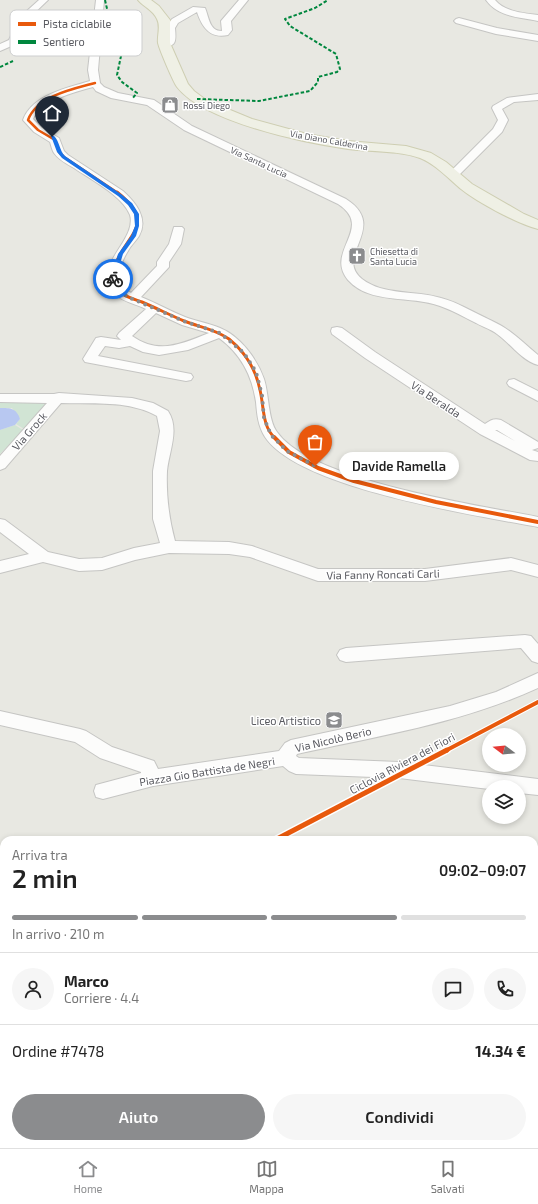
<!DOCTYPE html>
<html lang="it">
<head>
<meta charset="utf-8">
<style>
  body { margin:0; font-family:"Exo 2",sans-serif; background:#f6f6f6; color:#222; height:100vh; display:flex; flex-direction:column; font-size:15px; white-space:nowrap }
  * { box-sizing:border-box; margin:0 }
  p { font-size:13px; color:#767676 }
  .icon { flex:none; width:22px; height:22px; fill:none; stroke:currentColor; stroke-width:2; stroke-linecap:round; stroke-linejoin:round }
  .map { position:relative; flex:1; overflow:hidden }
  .panel { position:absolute; left:0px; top:836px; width:538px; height:312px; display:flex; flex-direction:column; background:#fff; border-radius:12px 12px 0 0; box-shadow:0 2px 6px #0003 }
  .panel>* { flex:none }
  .needle { width:26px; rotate:286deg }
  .tools { position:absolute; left:482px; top:728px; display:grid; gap:8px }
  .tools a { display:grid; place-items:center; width:44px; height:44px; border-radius:50%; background:#fff; box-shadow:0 2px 6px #0003; font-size:20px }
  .pin { position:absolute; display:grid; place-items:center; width:34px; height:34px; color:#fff; margin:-41px -17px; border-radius:50% 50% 50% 0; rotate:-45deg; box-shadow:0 0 4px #0007 }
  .pin .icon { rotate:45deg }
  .courier { position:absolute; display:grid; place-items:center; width:40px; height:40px; margin:-20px; border:3px solid #1a73e8; border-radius:50%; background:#fff; color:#222; box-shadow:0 1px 5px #0007 }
  .bubble { position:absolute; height:28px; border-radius:14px; background:#fff; box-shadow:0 2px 6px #0003; font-size:13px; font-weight:600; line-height:28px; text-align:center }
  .headline em { font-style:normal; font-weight:600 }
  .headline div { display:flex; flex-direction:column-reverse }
  .headline { display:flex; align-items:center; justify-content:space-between; height:68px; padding:0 12px }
  h1 { font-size:26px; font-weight:600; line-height:30px }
  .bar { display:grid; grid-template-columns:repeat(4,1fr); gap:6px 4px; align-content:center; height:48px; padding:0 12px }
  .bar i { height:5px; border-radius:3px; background:#e0e0e0 }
  .bar .selected { background:#8b8c8e }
  .bar p { grid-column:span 4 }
  .line { display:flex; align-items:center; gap:10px; padding:0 12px; border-top:1px solid #e0e0e0 }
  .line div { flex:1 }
  .round { display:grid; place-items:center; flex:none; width:42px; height:42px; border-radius:21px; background:#f6f6f6 }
  .action { display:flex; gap:8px; margin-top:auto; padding:8px 12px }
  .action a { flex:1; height:46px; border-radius:24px; background:#8b8c8e; color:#fff; font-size:16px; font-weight:600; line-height:46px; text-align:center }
  .action a+a { background:#f6f6f6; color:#222 }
  .tab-bar { display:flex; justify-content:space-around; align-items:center; height:56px; border-top:1px solid #e0e0e0; background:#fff; font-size:11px; color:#767676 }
  .tab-bar a { display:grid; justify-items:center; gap:2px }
  .tab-bar .selected { color:#8b8c8e }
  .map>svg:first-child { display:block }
  .green { fill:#d1e4d4 }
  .water { fill:#b8c8f1 }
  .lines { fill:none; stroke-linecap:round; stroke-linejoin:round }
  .minor-casing { stroke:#c5c5c3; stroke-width:2 }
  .major-casing { stroke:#ceceb2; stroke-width:2 }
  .minor { fill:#fcfcfb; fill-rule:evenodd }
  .major { fill:#eff0e5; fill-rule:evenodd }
  .quiet-far1 { stroke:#00873e; stroke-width:2; stroke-dasharray:3.5 2; stroke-linecap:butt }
  .quiet { stroke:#00873e; stroke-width:4; stroke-dasharray:8 4; stroke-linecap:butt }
  .cycleway-far3-casing { stroke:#fff; stroke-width:4 }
  .cycleway-far2-casing { stroke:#fff; stroke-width:5 }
  .cycleway-far1-casing { stroke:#fff; stroke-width:6 }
  .cycleway-casing { stroke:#fff; stroke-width:8 }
  .cycleway-far3 { stroke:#e8590c; stroke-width:2.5 }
  .cycleway-far2 { stroke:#e8590c; stroke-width:3 }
  .cycleway-far1 { stroke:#e8590c; stroke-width:4 }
  .cycleway { stroke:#e8590c; stroke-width:5 }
  .route { fill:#1a73e8 }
  .done { stroke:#8b8c8e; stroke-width:4; stroke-dasharray:0 7.2 }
  .labels { text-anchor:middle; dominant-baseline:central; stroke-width:3; stroke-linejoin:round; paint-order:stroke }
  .far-poi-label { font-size:9px; fill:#595a60; stroke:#fff; text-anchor:start }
  .far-street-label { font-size:9px; fill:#595a60; stroke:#fff }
  .street-label { font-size:11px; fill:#595a60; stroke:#fff }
  .poi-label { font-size:11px; fill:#595a60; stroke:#fff; text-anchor:end }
  .key { fill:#fff; stroke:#cdcecf; stroke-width:1 }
  .key-label { font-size:11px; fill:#595a60 }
</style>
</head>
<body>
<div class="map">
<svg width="538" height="1148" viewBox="0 0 538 1148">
  <rect width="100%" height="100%" fill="#e8e8e2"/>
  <path class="green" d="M52,400L24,429L16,424L20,419L12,408H0V402Z
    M15,425L23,430L0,454V430Z
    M391,1144H429L426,1148H384Z"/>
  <path class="water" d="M0,408C11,408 16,408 20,419L15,425L0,430Z"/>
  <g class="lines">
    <defs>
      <path id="minor" d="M39,0H48L26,21L16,44L0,51V44L9,40L19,18Z
        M96,0H104L98,70L100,83L104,87L118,93L154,100L192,126L346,199C390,227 333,256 362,279C384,296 416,290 441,298C457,302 471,311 486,318C492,321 499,324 505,328C517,336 527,346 538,355V365C522,361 510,343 497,334C491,329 483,327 476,323C464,317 452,310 440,306C411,295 370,305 348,280C324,251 375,228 338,204L184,130L147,105L111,98L96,91L93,87C75,92 40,101 33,119L42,128L59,138L64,151L68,155L123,191C135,202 149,218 139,236C136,241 131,245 128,251C119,265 114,284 131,293L157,266V262L169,244L174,227H182L184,229L181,244L169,262V267L141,297C156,303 170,311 185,317C196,321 208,323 220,328C240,336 257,359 264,379C269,394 268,420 277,432C311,481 478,505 538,517V527C475,515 300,489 265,437C258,426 257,414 256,402C252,375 241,354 219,338L188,350L159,355L143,352L130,346L119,348L105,346L98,356L191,374L193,377L191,380L186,381L85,362L83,359L96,338L101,337L121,340L117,336L119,333L146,309C136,304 124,302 116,295C86,270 138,241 130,215C123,196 90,179 74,168C67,164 59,160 54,153C52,150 51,145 50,142L34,132L23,120C32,95 67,88 90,81L88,70ZM156,313L182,325L209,333C181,344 159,355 132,336Z
        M239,0H248L231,21L232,30L228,35C210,39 202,27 197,12L178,23L175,28C176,40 177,49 161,45L159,43L161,41L166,40L165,28L172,19L193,7L205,8C209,17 209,31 222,31L221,21Z
        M486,0H495C505,12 523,13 538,15V21C519,17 498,17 486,0Z
        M459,18L497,28L538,35V41L496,34L456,23L454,21L456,19Z
        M538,94V100L514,102L502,109L508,120L502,132L457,177H449L447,175L493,129L498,120L492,108L493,106L507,98Z
        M337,327L342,328L375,352L485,424C491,420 494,418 501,420L538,442V448L532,450L538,452V461L530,460L480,434L365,358L332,334L331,331L332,328ZM495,430H497L515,441Z
        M514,379L538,391V401L509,386L507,383L509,380Z
        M59,393L132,398L153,403L168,411C180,429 169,451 167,471C166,495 169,519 175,541L229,542L252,546L318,569H425L511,558L538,565V577L511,570L425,581H318L250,557L229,554L169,553L135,560L102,570L79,571L43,562L0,573V561L29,554L0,532V519L5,520L48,552L79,559L102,558L134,548L160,543L153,519V471L160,431L157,416C129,400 92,404 61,403L5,468L0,470V456L47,403L0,402V394H54Z
        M525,635L531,636L538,644V663L532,661L521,648L346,662L340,660L337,655L340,650L346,648Z
        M538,673V688C462,723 378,736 297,754L296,756L299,758L399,762L538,779V795L519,793V787H489V789L399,778L296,774L289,771L283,766L153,786L103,799L96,797L94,791L96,785L141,773V772L100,758L75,742L0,725V711L80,729L86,731L112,747L154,761L158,769L279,751L285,743L291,740L450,706L496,692Z
        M0,1032H4V1054H0Z
        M534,1112L538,1113V1148H526V1144H534Z
        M240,1144H264L266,1148H242Z"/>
      <path id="major" d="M138,0H151L159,6L170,20V43L188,84L194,91L206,100L252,119L307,134L348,141L406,146L431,153L446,162L472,184L524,214L538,220V229C518,224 477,202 461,189C448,178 435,164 420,158C397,150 372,152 348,149C305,143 204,122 177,87C173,81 160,51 158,43C157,36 161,26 157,19C153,10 144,7 138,0Z
        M534,906H538V930H534Z
        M4,1066V1098L0,1100V1068Z"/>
    </defs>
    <use href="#minor" class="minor-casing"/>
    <use href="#major" class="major-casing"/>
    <use href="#minor" class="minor"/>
    <use href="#major" class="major"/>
    <path class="quiet-far1" d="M105,0L108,13L119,25L121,35V56L117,75L122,82L137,93L132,99
      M87,47L96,43
      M0,67L13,61
      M197,99L259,101L310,91L318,82V77L337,72L340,69L336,54L290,26L285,19L315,8L328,0"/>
    <path class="quiet" d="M534,1105L538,1104
      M436,1148L439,1144"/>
    <defs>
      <path id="cycleway-far3" d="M95,83C73,89 37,96 28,120L38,130L55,140L59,152L64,157L118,193"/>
      <path id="cycleway-far2" d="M117,192C161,227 121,236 114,270C113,276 113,283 116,288C121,296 134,299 142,302C156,308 170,315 184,321C199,327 215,329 229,339C245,352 256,370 260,390C264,406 262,427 275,438"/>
      <path id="cycleway-far1" d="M274,437L289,452L318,468L354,481L436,502L538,522
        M445,751L538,702"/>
      <path id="cycleway" d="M275,840L447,750"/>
    </defs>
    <use href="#cycleway-far3" class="cycleway-far3-casing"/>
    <use href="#cycleway-far2" class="cycleway-far2-casing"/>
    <use href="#cycleway-far1" class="cycleway-far1-casing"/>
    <use href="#cycleway" class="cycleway-casing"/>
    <use href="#cycleway-far3" class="cycleway-far3"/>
    <use href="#cycleway-far2" class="cycleway-far2"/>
    <use href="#cycleway-far1" class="cycleway-far1"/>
    <use href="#cycleway" class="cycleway"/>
  </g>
  <path class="route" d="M51,136H54C60,142 59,150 65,156L121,194L132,203L139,214V226L136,236L123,254L115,280L110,279L118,254L131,236L135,226L134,214L128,205L118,196L62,158L57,152Z"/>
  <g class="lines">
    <path class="done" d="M113,279L114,284L118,290L128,297L186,322L220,333L244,353L256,372L262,395L264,418L271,435L287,451L315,466"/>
  </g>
  <defs>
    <symbol id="shop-square" viewBox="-11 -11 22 22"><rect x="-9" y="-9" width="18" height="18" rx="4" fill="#8b8c8e" stroke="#fff"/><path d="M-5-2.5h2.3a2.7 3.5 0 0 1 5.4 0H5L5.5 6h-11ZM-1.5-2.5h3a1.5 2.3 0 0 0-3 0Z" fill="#fff"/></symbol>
    <symbol id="church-square" viewBox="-11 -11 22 22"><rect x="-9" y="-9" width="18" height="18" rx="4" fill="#8b8c8e" stroke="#fff"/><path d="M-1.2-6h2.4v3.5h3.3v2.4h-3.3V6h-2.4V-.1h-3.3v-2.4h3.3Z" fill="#fff"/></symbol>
    <symbol id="school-square" viewBox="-11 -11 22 22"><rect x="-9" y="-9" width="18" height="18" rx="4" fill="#8b8c8e" stroke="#fff"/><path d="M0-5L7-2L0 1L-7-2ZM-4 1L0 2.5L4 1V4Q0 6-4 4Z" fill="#fff"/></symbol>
  </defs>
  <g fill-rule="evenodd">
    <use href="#shop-square" x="160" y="95" width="20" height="20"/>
    <use href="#church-square" x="347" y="246" width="20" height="20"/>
    <use href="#school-square" x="324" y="710" width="20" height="20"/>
  </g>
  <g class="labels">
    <g class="far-poi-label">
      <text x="183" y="105">Rossi Diego</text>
      <text x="370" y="251">Chiesetta di<tspan x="370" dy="10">Santa Lucia</tspan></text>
    </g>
    <g class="far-street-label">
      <text transform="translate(329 140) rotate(10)">Via Diano Calderina</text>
      <text transform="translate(259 162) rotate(25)">Via Santa Lucia</text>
    </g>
    <g class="street-label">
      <text transform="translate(436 399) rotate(33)">Via Beralda</text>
      <text transform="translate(29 431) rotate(-49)">Via Grock</text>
      <text transform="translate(383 574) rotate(-1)">Via Fanny Roncati Carli</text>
      <text transform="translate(333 739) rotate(-13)">Via Nicolò Berio</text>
      <text transform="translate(402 763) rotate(-28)">Ciclovia Riviera dei Fiori</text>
      <text transform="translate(207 771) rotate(-9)">Piazza Gio Battista de Negri</text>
    </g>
    <g class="poi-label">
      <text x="321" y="720">Liceo Artistico</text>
    </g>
  </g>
  <rect x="10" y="10" width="132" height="46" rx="6" class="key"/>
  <rect x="18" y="22" width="18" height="4" fill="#e8590c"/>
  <rect x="18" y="40" width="18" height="4" fill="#00873e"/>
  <g class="key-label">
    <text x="43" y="28">Pista ciclabile</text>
    <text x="43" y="46">Sentiero</text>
  </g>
</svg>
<div class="tools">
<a><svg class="needle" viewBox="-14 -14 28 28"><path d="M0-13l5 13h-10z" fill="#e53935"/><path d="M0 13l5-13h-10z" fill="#767676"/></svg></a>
<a><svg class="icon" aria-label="layers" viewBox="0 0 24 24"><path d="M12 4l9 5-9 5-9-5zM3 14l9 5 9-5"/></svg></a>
</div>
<div class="pin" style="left:315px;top:466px;background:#ea580c"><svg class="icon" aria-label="bag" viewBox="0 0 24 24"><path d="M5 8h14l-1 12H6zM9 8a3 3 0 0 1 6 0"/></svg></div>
<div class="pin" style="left:52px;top:137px;background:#1f2937"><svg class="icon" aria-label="home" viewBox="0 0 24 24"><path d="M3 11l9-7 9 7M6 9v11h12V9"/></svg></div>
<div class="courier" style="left:113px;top:279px"><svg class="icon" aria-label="bike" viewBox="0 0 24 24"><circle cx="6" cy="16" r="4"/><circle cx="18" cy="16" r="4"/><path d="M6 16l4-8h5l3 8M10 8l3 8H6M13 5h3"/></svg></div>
<div class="bubble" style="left:339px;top:452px;width:120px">Davide Ramella</div>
<section class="panel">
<div class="headline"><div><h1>2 min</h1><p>Arriva tra</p></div><em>09:02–09:07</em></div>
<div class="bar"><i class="selected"></i><i class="selected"></i><i class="selected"></i><i></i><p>In arrivo · 210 m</p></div>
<div class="line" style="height:72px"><a class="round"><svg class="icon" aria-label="person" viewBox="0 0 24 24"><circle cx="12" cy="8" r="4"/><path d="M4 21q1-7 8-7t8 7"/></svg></a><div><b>Marco</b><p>Corriere · 4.4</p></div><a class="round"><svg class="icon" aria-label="chat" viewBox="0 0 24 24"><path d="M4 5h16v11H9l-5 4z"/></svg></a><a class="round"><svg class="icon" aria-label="phone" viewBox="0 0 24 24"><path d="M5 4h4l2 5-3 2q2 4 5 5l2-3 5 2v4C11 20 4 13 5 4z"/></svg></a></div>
<div class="line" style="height:52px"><div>Ordine #7478</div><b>14.34 €</b></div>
<div class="action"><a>Aiuto</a><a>Condividi</a></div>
</section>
</div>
<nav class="tab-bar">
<a class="selected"><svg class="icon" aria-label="home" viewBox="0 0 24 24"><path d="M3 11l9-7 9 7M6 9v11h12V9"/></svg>Home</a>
<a><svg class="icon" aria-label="map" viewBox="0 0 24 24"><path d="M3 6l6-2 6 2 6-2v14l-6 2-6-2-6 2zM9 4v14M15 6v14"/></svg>Mappa</a>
<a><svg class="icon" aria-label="saved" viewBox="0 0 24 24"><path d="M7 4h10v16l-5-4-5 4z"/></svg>Salvati</a>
</nav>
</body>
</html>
